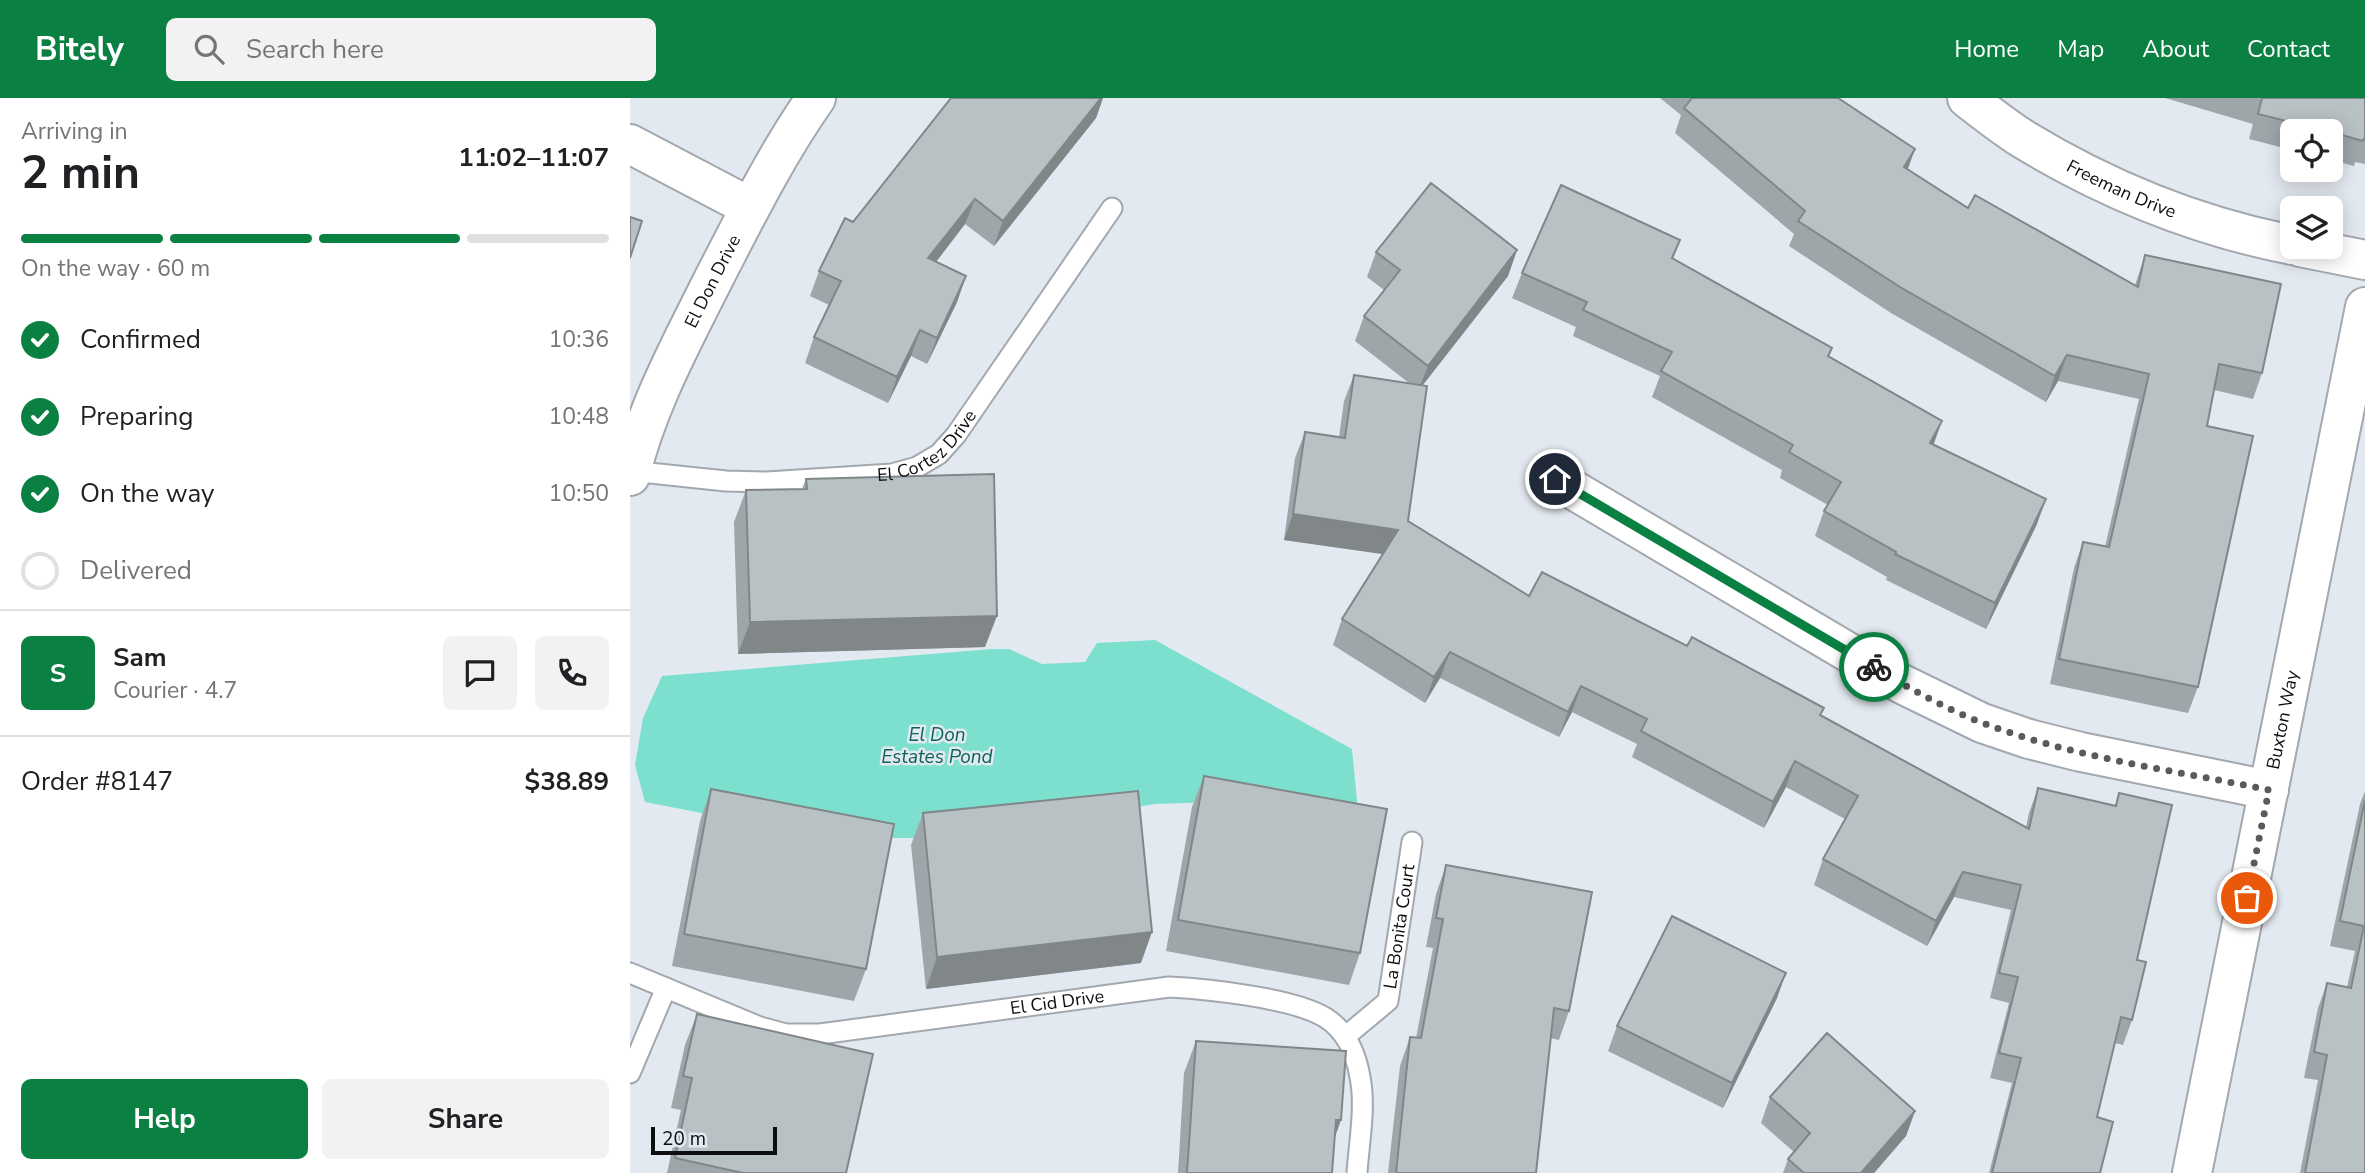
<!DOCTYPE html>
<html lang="en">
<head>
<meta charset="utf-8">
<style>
  body { margin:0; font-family:"Nunito Sans",sans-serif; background:#f2f2f2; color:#202124; height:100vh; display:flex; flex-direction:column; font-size:26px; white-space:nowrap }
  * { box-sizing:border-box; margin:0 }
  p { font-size:23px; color:#757577 }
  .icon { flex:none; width:38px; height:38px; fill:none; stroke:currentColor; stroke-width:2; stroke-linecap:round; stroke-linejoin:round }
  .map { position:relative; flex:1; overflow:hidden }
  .drawer { display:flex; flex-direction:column; background:#fff; width:630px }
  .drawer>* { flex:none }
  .controls { position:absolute; left:1650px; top:21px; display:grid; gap:14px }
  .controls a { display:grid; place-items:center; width:63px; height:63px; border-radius:10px; background:#fff; box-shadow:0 4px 18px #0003; font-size:35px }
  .scale { position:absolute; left:21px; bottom:18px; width:126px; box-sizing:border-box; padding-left:7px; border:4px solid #0c0e10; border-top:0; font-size:19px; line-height:24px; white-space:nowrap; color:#0c0e10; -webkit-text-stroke:5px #e3e9f0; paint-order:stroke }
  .pin { position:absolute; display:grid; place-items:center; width:60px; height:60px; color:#fff; margin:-30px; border:4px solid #fff; border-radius:50%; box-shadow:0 2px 7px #0007 }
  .courier { position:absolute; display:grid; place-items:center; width:70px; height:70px; margin:-35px; border:5px solid #0b8043; border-radius:50%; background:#fff; color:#222; box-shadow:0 2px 9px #0007 }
  .overview em { font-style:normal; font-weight:700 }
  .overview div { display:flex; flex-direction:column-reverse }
  .overview { display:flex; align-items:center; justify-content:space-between; height:119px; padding:0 21px }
  h1 { font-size:46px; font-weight:700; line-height:52px }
  .bar { display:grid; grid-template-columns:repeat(4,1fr); gap:10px 7px; align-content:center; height:84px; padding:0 21px }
  .bar i { height:9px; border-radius:5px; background:#e0e0e0 }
  .bar .selected { background:#0b8043 }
  .bar p { grid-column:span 4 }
  .line { display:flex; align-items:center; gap:18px; padding:0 21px; border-top:2px solid #e0e0e0 }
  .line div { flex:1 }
  .round { display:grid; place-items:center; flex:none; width:74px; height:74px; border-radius:10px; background:#f2f2f2 }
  ol { padding:0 21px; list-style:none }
  li { display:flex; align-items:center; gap:21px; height:77px }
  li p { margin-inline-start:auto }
  li .icon { padding:7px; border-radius:50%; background:#0b8043; color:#fff; stroke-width:4 }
  li:last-child { color:#757577 }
  li i { width:38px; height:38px; border:4px solid #e0e0e0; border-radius:50% }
  .button { display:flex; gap:14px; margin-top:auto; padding:14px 21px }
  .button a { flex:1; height:80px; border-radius:10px; background:#0b8043; color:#fff; font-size:28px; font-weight:700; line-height:80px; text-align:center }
  .button a+a { background:#f2f2f2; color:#202124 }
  header { display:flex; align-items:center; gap:42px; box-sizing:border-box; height:98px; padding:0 35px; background:#0b8043; color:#fff }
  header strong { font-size:33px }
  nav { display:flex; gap:38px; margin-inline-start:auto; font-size:24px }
  .search { width:490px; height:63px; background:#f2f2f2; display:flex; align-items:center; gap:18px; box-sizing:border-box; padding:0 24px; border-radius:10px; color:#757577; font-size:26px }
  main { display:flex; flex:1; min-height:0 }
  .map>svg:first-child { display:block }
  .water { fill:#7de0ce }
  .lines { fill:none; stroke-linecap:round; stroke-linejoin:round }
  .service-casing { stroke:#a2a8ae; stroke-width:23 }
  .minor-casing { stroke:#a2a8ae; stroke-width:42 }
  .service { stroke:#fff; stroke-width:19 }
  .minor { stroke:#fff; stroke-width:38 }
  .wall { fill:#9ea6a9 }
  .shaded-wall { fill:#818789 }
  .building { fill:#b8c1c4; stroke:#818789; stroke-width:2 }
  .done { stroke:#575b5e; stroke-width:7; stroke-dasharray:0 12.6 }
  .route { stroke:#0b8043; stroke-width:9 }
  .labels { text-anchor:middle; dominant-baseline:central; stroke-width:5; stroke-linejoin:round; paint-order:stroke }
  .street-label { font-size:18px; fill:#0c0e10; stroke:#e3e9f0 }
  .water-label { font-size:19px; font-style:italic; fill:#0d6156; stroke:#e3e9f0 }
</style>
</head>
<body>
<header>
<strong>Bitely</strong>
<div class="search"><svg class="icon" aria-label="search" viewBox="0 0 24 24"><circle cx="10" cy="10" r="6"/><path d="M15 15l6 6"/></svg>Search here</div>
<nav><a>Home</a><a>Map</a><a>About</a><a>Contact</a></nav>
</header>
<main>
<section class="drawer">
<div class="overview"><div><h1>2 min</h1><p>Arriving in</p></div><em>11:02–11:07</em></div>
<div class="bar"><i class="selected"></i><i class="selected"></i><i class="selected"></i><i></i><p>On the way · 60 m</p></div>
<ol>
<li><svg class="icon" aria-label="check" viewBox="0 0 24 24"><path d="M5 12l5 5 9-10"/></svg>Confirmed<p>10:36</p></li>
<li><svg class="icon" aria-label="check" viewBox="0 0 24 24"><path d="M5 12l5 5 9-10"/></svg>Preparing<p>10:48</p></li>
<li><svg class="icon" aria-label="check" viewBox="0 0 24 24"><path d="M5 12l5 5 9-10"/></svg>On the way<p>10:50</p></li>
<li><i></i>Delivered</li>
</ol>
<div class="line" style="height:126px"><b class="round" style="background:#0b8043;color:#fff">S</b><div><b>Sam</b><p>Courier · 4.7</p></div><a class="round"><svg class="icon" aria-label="chat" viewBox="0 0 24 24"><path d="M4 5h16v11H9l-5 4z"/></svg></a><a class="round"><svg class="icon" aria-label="phone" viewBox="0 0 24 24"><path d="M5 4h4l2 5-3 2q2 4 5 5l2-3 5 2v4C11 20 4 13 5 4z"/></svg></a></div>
<div class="line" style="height:91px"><div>Order #8147</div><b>$38.89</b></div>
<div class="button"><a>Help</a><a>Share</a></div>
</section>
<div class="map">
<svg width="1735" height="1075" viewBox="0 0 1735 1075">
  <rect width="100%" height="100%" fill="#e3e9f0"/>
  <path class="water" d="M525,542L722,651L729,724L591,704L525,706L316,740H240L82,717L15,704L5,667L13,620L32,578L362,551H379L412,566L455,564L467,545Z"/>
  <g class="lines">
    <defs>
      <g id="service">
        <path id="s1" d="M0,373L96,383L137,384L262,376L287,369L309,356L326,337L482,110"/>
        <path id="s2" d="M0,875L130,929L156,936H190L539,889C578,891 664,900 696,920C716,933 726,956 730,979C736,1009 729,1044 727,1075"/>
        <path id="s3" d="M716,938L758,903L782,744"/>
        <path d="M0,975L36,890"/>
      </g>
      <g id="minor">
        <path id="s4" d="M1337,0C1355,14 1374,29 1393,41C1477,92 1566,128 1662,147"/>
        <path d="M0,46L120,109"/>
        <path d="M1670,149L1735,162"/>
        <path id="s5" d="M0,378C17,308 51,246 83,182C115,120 146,57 186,0"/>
        <path d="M925,381L1272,586L1352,625L1399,641L1451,654L1639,692"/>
        <path id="s6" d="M1562,1075L1735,209"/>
      </g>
    </defs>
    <use href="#service" class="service-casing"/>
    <use href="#minor" class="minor-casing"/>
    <use href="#service" class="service"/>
    <use href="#minor" class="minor"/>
  </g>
  <path class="wall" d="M321,0H473L466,20L364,148L335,126L306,164L336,178L327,204L297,266L281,258L258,305L175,265L184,239L199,207L180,198L189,173L223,124Z
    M1030,0H1209L1278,71L1338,110L1505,187L1515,157L1632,275L1623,301L1584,292L1577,328L1568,589L1558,615L1420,586L1444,470L1453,444L1475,449L1509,301L1428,283L1416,304L1261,215L1159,148L1164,136L1045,35L1051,17Z
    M1535,0H1735V66L1725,64L1724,68L1701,62V33H1662V52L1619,41L1623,26Z
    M1050,142L1043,161L1202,250L1199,259L1303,346L1407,426L1356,531L1256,482L1257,479L1185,438L1194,413L1198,407L1150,380L1152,372L1022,299L1030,278L943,238L946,229L882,200L892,175Z
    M887,152L878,178L793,287L778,423L899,498L1057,548L1194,610L1191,617L1396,729L1399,715L1408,690L1485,707L1489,695L1507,862L1502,922L1493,947L1485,945L1467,1019L1470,1075H1359L1382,985L1360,980L1379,905L1360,900L1381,812L1324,799L1297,848L1184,787L1193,761L1215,721L1156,689L1134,730L1002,659L1007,646L942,614L929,639L810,580L795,605L703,547L712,521L753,456L654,442L665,360L675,334L709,339L714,303L724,277L779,285L725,243L734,218L754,192L737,179L746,154Z
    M176,381L355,549L108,556L104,424L116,392L172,391Z
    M574,678L730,855L719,887L536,853L562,709Z
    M81,691L236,871L224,903L42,868L70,723Z
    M1735,693V1075H1670L1688,982L1674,980L1688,910L1697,885L1717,889L1725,853L1700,848L1730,706Z
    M293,715L511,865L296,891L281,747Z
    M816,767L939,913L929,942L920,940L906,1075H758L770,968L780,939L786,940L803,850L796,849L806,796Z
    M1147,900L1093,1010L978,953L987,928Z
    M67,916L216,1075H37L51,1012L41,1010L55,947Z
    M566,943L704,1041L702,1075H548L554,975Z
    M1140,999L1285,1013L1276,1038L1244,1075H1153L1158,1061L1164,1054L1131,1025Z"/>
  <path class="shaded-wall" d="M471,0H473L466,20L364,148L373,123Z
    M1285,51L1276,76L1274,69Z
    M345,101L335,126L289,186L298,160Z
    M887,152L878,178L788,293L798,268Z
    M336,178L327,204L297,266L307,240Z
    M290,232L281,258L258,305L267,279Z
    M1437,257L1428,283L1416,304L1425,278Z
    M1312,323L1303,348L1300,345Z
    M1416,401L1407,426L1356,531L1365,505Z
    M663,416L768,432L759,457L654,442Z
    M367,518L355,549L108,556L120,524Z
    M820,554L810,580L795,605L804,579Z
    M951,588L942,614L929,639L938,614Z
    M1165,663L1156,689L1134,730L1143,704Z
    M1333,774L1324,799L1297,848L1306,823Z
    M522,834L511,865L296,891L307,859Z
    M1156,875L1147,900L1093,1010L1102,985Z
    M1285,1013L1276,1038L1244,1075H1231Z
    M706,1022H711L700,1053Z"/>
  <path class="building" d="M321,0H471L373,123L345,101L298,160L336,178L307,240L290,232L267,279L184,239L211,183L189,173L215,120L223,124Z
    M1062,0H1208L1285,51L1274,69L1338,110L1345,97L1508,189L1515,157L1651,186L1632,275L1589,266L1577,328L1623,338L1568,589L1429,561L1453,444L1479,449L1519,276L1437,257L1425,278L1270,189L1168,123L1175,113L1054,10Z
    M1631,0H1735V39L1733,43L1701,34V33H1696L1628,16L1632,0Z
    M801,85L887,152L798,268L734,218L770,172L746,154Z
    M931,87L1050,142L1042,160L1202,250L1198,258L1312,323L1300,345L1416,401L1365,505L1265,456L1266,454L1194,413L1211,384L1159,354L1163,347L1031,273L1042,254L953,212L957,204L892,175Z
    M0,119L12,123L0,160Z
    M724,277L797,288L778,423L899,498L912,474L1057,548L1062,539L1194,610L1190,617L1399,731L1408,690L1486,708L1489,695L1542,707L1507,862L1516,864L1502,922L1491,919L1467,1019L1483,1024L1470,1075H1362L1391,960L1369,955L1388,879L1369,875L1391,787L1333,774L1306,823L1193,761L1228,698L1165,663L1143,704L1011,633L1017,621L951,588L938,614L820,554L804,579L712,521L768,432L663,416L675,334L715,340Z
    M364,376L367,518L120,524L116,392L177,391L176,381Z
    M574,678L757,711L730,855L548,822Z
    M81,691L264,726L236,871L54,836Z
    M508,693L522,834L307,859L293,715Z
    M1735,702V1075H1675L1697,957L1684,954L1697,885L1721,890L1734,828L1710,823Z
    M816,767L962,794L939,913L924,910L906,1075H766L780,939L791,940L813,821L806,820Z
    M1042,818L1156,875L1102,985L987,928Z
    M67,916L243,956L216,1075H113L45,1060L62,980L53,978Z
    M1197,935L1285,1013L1231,1075H1174L1158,1061L1180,1035L1140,999Z
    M566,943L716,953L711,1022H706L702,1075H557Z"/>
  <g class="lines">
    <path class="done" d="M1244,569C1279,590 1315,611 1353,625C1444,660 1543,672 1639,692L1617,800"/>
    <path class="route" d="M925,381L1244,569"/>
  </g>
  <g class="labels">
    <g class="street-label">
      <text stroke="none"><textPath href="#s4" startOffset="180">Freeman Drive</textPath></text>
      <text stroke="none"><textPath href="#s5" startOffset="212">El Don Drive</textPath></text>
      <text stroke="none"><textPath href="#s1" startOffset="308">El Cortez Drive</textPath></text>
      <text stroke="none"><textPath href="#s6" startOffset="462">Buxton Way</textPath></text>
      <text stroke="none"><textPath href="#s3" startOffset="130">La Bonita Court</textPath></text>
      <text stroke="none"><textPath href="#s2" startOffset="441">El Cid Drive</textPath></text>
    </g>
    <g class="water-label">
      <text x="307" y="637">El Don<tspan x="307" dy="22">Estates Pond</tspan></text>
    </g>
  </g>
</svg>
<div class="controls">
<a><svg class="icon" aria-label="locate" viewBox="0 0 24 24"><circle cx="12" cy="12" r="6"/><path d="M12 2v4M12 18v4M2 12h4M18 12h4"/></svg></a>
<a><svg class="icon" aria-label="layers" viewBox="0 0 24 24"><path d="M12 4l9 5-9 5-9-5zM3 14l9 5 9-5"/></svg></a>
</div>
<div class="scale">20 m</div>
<div class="pin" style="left:1617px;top:800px;background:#ea580c"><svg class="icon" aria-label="bag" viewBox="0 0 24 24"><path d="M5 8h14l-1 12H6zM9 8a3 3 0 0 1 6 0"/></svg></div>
<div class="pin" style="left:925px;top:381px;background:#1f2937"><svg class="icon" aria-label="home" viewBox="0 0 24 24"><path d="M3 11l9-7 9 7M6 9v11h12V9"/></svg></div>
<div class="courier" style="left:1244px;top:569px"><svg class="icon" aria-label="bike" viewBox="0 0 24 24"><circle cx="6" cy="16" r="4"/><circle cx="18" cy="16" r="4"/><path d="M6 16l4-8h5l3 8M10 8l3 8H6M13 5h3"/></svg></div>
</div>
</main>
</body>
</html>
